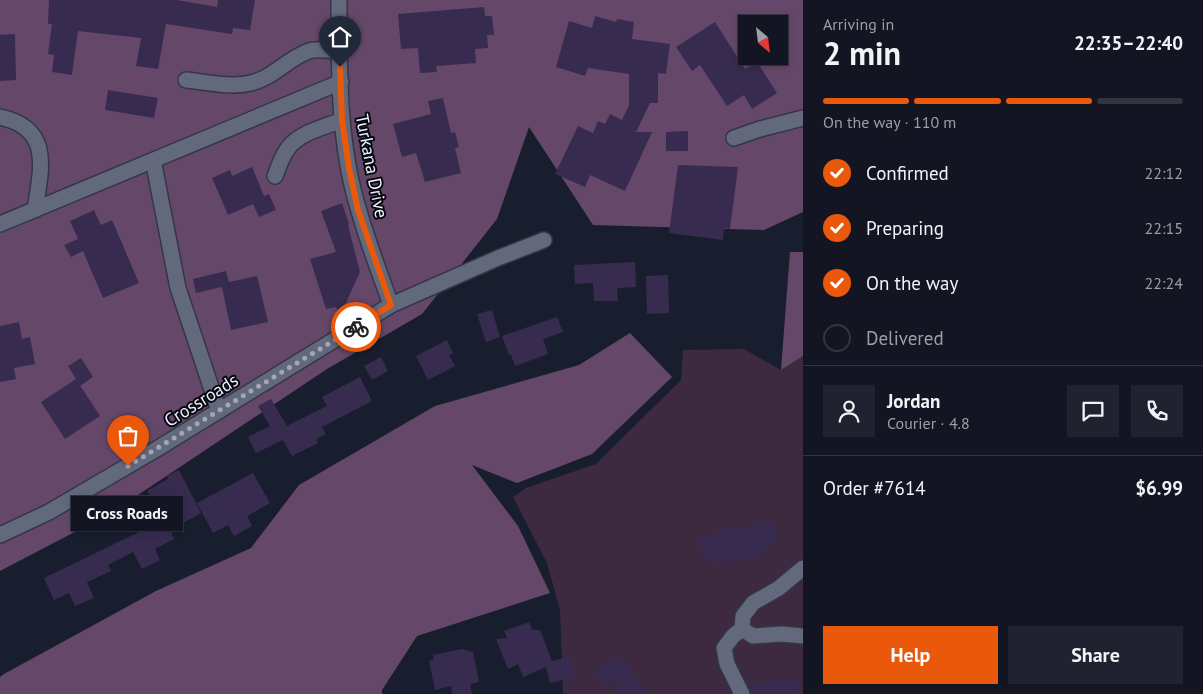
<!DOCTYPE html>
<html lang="en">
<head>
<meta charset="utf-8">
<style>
  body { margin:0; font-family:"PT Sans",sans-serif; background:#20232f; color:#f1f3f6; height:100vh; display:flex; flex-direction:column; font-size:19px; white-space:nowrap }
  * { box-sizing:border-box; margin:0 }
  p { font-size:16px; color:#9d9fa5 }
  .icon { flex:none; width:28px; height:28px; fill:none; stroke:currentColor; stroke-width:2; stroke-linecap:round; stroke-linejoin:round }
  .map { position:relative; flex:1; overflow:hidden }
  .panel { display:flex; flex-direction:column; background:#131622; width:400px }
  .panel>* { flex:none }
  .needle { width:32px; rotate:152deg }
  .fabs { position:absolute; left:738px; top:15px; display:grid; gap:10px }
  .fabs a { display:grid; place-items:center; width:50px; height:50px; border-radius:0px; background:#131622; box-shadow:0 2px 8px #0003,0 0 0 1px #323540; font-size:25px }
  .pin { position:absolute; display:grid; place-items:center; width:42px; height:42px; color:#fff; margin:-51px -21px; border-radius:50% 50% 50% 0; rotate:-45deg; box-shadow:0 0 5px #0007 }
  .pin .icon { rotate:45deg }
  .courier { position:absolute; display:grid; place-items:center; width:50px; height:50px; margin:-25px; border:4px solid #ea580c; border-radius:50%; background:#fff; color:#222; box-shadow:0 1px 6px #0007 }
  .bubble { position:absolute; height:35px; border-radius:0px; background:#131622; box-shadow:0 2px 8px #0003,0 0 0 1px #323540; font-size:16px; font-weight:800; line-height:35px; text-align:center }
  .overview em { font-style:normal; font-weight:800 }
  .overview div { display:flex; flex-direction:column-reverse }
  .overview { display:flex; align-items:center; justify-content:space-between; height:85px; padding:0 20px }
  h1 { font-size:32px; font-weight:800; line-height:38px }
  .bar { display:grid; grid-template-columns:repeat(4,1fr); gap:8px 5px; align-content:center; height:60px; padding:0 20px }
  .bar i { height:6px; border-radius:4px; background:#323540 }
  .bar .on { background:#ea580c }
  .bar p { grid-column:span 4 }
  .line { display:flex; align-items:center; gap:12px; padding:0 20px; border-top:1px solid #323540 }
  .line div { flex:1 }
  .round { display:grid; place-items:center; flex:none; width:52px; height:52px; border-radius:0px; background:#20232f }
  ol { padding:0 20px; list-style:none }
  li { display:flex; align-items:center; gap:15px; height:55px }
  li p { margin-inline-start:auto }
  li .icon { padding:5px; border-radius:50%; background:#ea580c; color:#fff; stroke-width:4 }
  li:last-child { color:#9d9fa5 }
  li i { width:28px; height:28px; border:2px solid #323540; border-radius:50% }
  .primary-button { display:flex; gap:10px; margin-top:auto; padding:10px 20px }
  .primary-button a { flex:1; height:58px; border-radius:0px; background:#ea580c; color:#fff; font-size:20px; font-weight:800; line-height:58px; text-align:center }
  .primary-button a+a { background:#20232f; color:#f1f3f6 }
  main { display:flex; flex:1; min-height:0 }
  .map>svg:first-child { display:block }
  .green { fill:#3d2940 }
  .forest { fill:#654869; fill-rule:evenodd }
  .building { fill:#372c50 }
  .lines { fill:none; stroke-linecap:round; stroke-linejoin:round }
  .minor-casing { stroke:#343743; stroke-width:18 }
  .minor { stroke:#62697c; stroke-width:15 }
  .done { stroke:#a3a7b5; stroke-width:5; stroke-dasharray:0 9 }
  .route { stroke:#ea580c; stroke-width:6 }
  .labels { text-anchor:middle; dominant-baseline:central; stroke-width:4; stroke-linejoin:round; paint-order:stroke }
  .street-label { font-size:18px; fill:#eef1fd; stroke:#07080f }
</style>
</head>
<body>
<main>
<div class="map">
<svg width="803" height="694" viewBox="0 0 803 694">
  <rect width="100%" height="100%" fill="#191e2e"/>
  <path class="green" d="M744,349L781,370L803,356V694H563L560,610L547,563L513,497L526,488L596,464L681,380L683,350Z"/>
  <path class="forest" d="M0,0H803V212L764,230L593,225L529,127L497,219L422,314L327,369L111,513L0,571ZM746,24H779V56H746Z
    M790,252H803V356L781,370Z
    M630,333L672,377L592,454L517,483L472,465L518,526L550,593L417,636L382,690V694H0V677L4,674L156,591L251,548L299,485L435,406L579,365Z"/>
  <path class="building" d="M49,0H177L217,7L218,0H255L250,30L233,28L232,34L166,24L158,69L136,66L141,38L78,31L72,75L52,72L54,55L48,54L52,24H48Z
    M484,7L485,16H492L494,35H487L488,48L475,49L476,63L436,66L437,72L420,73L418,48L401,49L398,14Z
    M595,16L616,22L617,19L634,22L632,39L670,44L666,74L658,73V103H650L636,132H652L625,191L590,175L585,187L555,174L578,126L593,133L598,121L605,124L610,114L622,120L629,105V74L588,68L585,76L556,67L569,21L592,28Z
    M715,22L745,69L757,62L777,93L752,109L744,95L727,106L700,65L692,71L676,47Z
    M15,34L16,80L0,81V35Z
    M108,90L158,98L154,118L105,110Z
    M443,98L451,133L455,132L459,147L455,148L461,173L425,182L416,153L402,157L393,124L431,114L428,101Z
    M688,131V151H666V132Z
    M678,165L738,167L730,229L724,228L723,240L669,233Z
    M252,167L264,196L269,194L276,210L259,217L253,204L228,215L212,178L230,170L232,176Z
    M342,203L349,224L348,225L360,272L340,316L336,307L326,309L310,259L336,252L321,211Z
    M94,210L101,225L112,220L139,283L103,298L83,251L71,257L64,245L78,239L70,221Z
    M635,262L636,287L617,288L618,301H594L593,283L575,284L574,265Z
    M226,271L229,282L257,276L268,322L231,330L222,287L196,293L193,279Z
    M668,275L669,313L647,314L646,276Z
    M492,310L500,337L486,342L477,314Z
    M557,317L563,332L543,339L548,354L515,366L511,355H509L502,336Z
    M19,322L22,339L30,337L35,364L14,368L16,379L0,382V326Z
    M447,340L453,353L449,355L455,366L428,380L416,356Z
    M381,357L388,371L372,380L364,366Z
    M81,358L93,377L80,386L68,366Z
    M360,377L372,401L322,427L326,434L316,439L318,443L292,456L283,440L256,453L248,437L270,426L258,406L271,399L287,426L327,406L322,397Z
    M76,379L100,416L65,439L41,402Z
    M179,470L201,513L170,530L174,539L155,549L160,560L142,569L133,552L108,565L111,571L87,582L94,598L75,606L69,593L54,600L44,578L164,520L147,491L168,479L167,476Z
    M253,473L270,503L247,516L252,526L234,536L228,525L213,533L197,503Z
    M765,519L767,524L772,521L780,542L762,550L763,553L750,559L749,556L731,562L730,560L715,565L711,557L705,559L697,540L733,525L735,531Z
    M529,622L532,630H540L552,661L570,657L575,677L550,683L546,667L523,677L518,664L508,669L496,639L507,638L504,631Z
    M462,649L473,652L479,682L470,684L472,694H452L451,686L435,690L429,661L434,660L433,655Z
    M617,650L647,694H616V679L604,688L593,672L617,657Z
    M798,678L800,694H751L748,684Z"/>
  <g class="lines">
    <defs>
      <path id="minor" d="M339,0C339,70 338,144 359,211C368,243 380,274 391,305
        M186,80C207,82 231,88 251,83C273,78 288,58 309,51C317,48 330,51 339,51
        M0,117C53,128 41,169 35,210
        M734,138L760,129L803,118
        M153,160L178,288L219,411
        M275,176C279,166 282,155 289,147C301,132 325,127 342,120
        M0,224L341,82
        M0,535L49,512L160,447L391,305L498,258L544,240
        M803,568L779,588L753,603L743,616L742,629L753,636L782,634L803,636
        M742,694L727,664L724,648L733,636L742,629"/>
    </defs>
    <use href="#minor" class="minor-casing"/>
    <use href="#minor" class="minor"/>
  </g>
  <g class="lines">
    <path class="done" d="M128,466L356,327"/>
    <path class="route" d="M340,67L342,120L349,168L358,210L391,305L356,327"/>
  </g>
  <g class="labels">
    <g class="street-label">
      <text transform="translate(372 166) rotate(79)">Turkana Drive</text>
      <text transform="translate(201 400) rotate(-32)">Crossroads</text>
    </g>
  </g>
</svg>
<div class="fabs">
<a><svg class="needle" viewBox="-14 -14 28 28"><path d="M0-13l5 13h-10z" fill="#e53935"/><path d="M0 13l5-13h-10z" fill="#9d9fa5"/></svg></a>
</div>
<div class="pin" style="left:128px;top:466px;background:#ea580c"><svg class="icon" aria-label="bag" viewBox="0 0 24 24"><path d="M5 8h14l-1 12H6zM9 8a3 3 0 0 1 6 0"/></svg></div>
<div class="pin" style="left:340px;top:67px;background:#1f2937"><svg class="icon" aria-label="home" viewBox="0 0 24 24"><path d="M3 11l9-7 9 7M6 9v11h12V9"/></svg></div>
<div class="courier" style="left:356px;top:327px"><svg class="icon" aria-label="bike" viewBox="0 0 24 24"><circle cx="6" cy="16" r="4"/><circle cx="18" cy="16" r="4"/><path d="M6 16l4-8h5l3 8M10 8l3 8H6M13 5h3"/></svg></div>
<div class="bubble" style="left:71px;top:496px;width:112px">Cross Roads</div>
</div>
<section class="panel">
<div class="overview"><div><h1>2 min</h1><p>Arriving in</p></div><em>22:35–22:40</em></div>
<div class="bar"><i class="on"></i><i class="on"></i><i class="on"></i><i></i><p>On the way · 110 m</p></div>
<ol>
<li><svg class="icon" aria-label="check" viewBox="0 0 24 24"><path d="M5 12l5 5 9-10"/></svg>Confirmed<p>22:12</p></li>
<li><svg class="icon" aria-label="check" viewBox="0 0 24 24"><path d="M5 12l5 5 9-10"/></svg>Preparing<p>22:15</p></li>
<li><svg class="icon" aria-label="check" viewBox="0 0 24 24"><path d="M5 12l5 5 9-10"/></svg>On the way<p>22:24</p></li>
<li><i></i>Delivered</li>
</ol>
<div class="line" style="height:90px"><a class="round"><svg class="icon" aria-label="person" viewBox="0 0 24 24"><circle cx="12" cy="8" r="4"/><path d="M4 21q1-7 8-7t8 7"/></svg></a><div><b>Jordan</b><p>Courier · 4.8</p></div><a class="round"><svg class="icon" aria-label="chat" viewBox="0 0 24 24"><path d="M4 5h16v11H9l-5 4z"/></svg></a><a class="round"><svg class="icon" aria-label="phone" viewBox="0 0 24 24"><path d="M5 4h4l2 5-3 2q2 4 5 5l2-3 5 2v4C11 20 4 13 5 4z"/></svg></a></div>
<div class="line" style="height:65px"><div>Order #7614</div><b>$6.99</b></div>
<div class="primary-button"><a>Help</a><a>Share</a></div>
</section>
</main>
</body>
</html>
